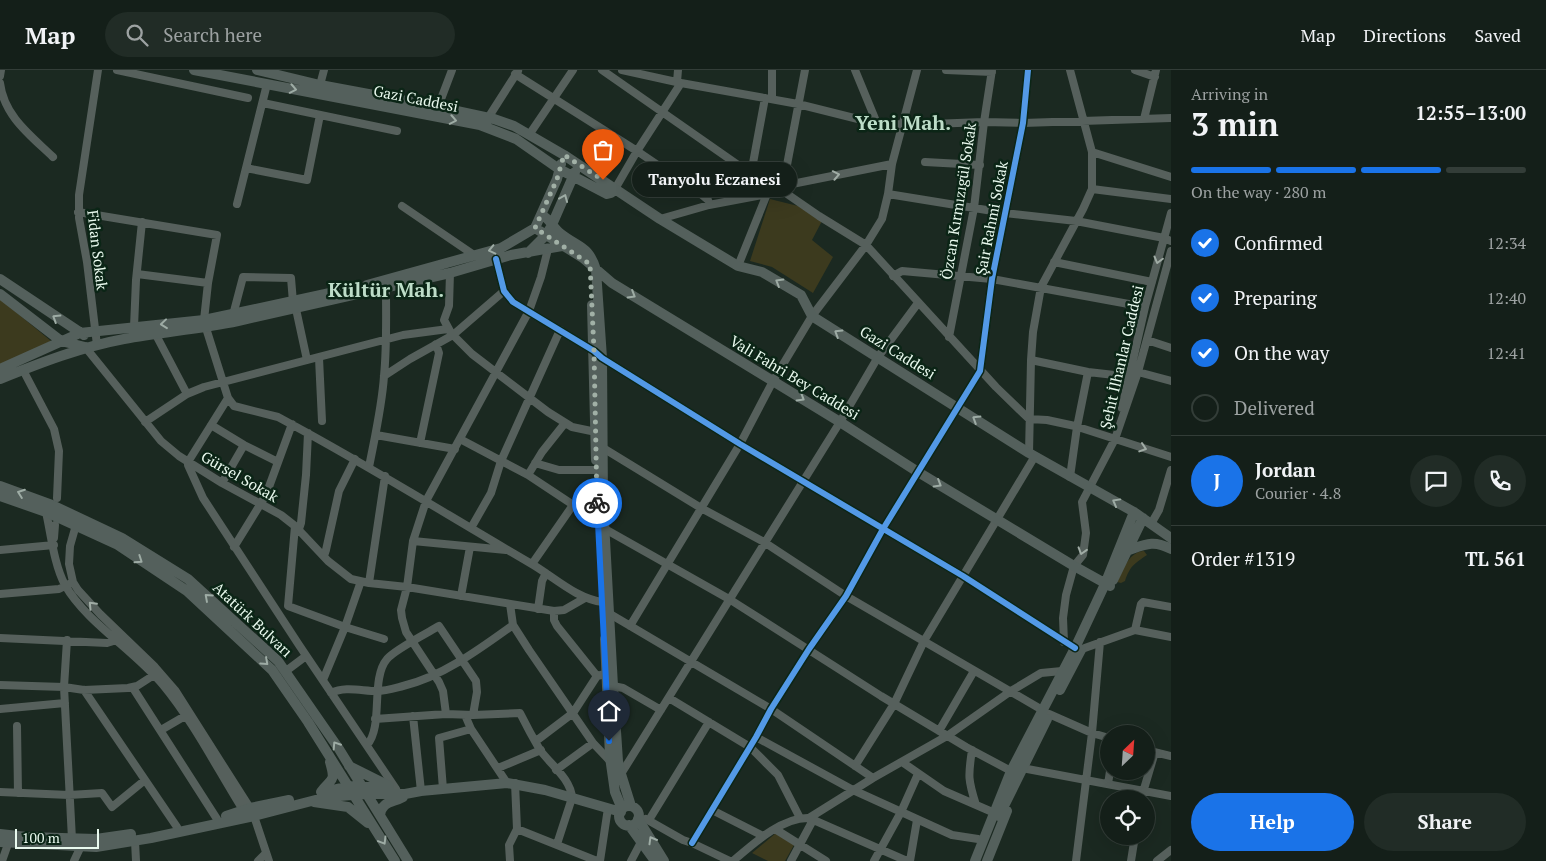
<!DOCTYPE html>
<html lang="en">
<head>
<meta charset="utf-8">
<style>
  body { margin:0; font-family:"PT Serif",serif; background:#212c26; color:#f1f3f6; height:100vh; display:flex; flex-direction:column; font-size:19px; white-space:nowrap }
  * { box-sizing:border-box; margin:0 }
  p { font-size:16px; color:#9da2a2 }
  .icon { flex:none; width:28px; height:28px; fill:none; stroke:currentColor; stroke-width:2; stroke-linecap:round; stroke-linejoin:round }
  .map { position:relative; flex:1; overflow:hidden }
  .drawer { display:flex; flex-direction:column; background:#141f19; width:375px }
  .drawer>* { flex:none }
  .needle { width:32px; rotate:25deg }
  .buttons { position:absolute; left:1100px; top:655px; display:grid; gap:10px }
  .buttons a { display:grid; place-items:center; width:55px; height:55px; border-radius:50%; background:#141f19; box-shadow:0 5px 20px #0002,0 0 0 1px #333d38; font-size:25px }
  .scale { position:absolute; left:15px; bottom:12px; width:84px; box-sizing:border-box; padding-left:5px; border:2px solid #e9f9ee; border-top:0; font-size:14px; line-height:18px; white-space:nowrap; color:#e9f9ee; -webkit-text-stroke:4px #0b2516; paint-order:stroke }
  .pin { position:absolute; display:grid; place-items:center; width:42px; height:42px; color:#fff; margin:-51px -21px; border-radius:50% 50% 50% 0; rotate:-45deg; box-shadow:0 0 5px #0007 }
  .pin .icon { rotate:45deg }
  .courier { position:absolute; display:grid; place-items:center; width:50px; height:50px; margin:-25px; border:4px solid #1a73e8; border-radius:50%; background:#fff; color:#222; box-shadow:0 1px 6px #0007 }
  .bubble { position:absolute; height:35px; border-radius:18px; background:#141f19; box-shadow:0 5px 20px #0002,0 0 0 1px #333d38; font-size:16px; font-weight:800; line-height:35px; text-align:center }
  .headline em { font-style:normal; font-weight:800 }
  .headline div { display:flex; flex-direction:column-reverse }
  .headline { display:flex; align-items:center; justify-content:space-between; height:85px; padding:0 20px }
  h1 { font-size:32px; font-weight:800; line-height:38px }
  .bar { display:grid; grid-template-columns:repeat(4,1fr); gap:8px 5px; align-content:center; height:60px; padding:0 20px }
  .bar i { height:6px; border-radius:4px; background:#333d38 }
  .bar .on { background:#1a73e8 }
  .bar p { grid-column:span 4 }
  .line { display:flex; align-items:center; gap:12px; padding:0 20px; border-top:1px solid #333d38 }
  .line div { flex:1 }
  .round { display:grid; place-items:center; flex:none; width:52px; height:52px; border-radius:26px; background:#212c26 }
  ol { padding:0 20px; list-style:none }
  li { display:flex; align-items:center; gap:15px; height:55px }
  li p { margin-inline-start:auto }
  li .icon { padding:5px; border-radius:50%; background:#1a73e8; color:#fff; stroke-width:4 }
  li:last-child { color:#9da2a2 }
  li i { width:28px; height:28px; border:2px solid #333d38; border-radius:50% }
  .cta { display:flex; gap:10px; margin-top:auto; padding:10px 20px }
  .cta a { flex:1; height:58px; border-radius:30px; background:#1a73e8; color:#fff; font-size:20px; font-weight:800; line-height:58px; text-align:center }
  .cta a+a { background:#212c26; color:#f1f3f6 }
  header { display:flex; align-items:center; gap:30px; box-sizing:border-box; height:70px; padding:0 25px; background:#141f19; border-bottom:1px solid #333d38 }
  header strong { font-size:24px }
  nav { display:flex; gap:28px; margin-inline-start:auto; font-size:18px }
  .search { width:350px; height:45px; background:#212c26; display:flex; align-items:center; gap:12px; box-sizing:border-box; padding:0 18px; border-radius:28px; color:#9da2a2; font-size:19px }
  main { display:flex; flex:1; min-height:0 }
  .map>svg:first-child { display:block }
  .green { fill:#3c3a1e }
  .lines { fill:none; stroke-linecap:round; stroke-linejoin:round }
  .minor { stroke:#56605c; stroke-width:8 }
  .major { stroke:#54605c; stroke-width:10 }
  .cycleway-casing { stroke:#0b2516; stroke-width:9 }
  .cycleway { stroke:#5399e6; stroke-width:6 }
  .oneway { stroke:#9eaca5 }
  .oneway2 { stroke:#a0aca5 }
  .done { stroke:#a1b0a6; stroke-width:5; stroke-dasharray:0 9 }
  .route { stroke:#1a73e8; stroke-width:6 }
  .labels { text-anchor:middle; dominant-baseline:central; stroke-width:5; stroke-linejoin:round; paint-order:stroke }
  .street-label { font-size:15px; fill:#e9f9ee; stroke:#0b2516 }
  .district-label { font-size:20px; font-weight:bold; fill:#bdddc8; stroke:#0b2516 }
</style>
</head>
<body>
<header>
<strong>Map</strong>
<div class="search"><svg class="icon" aria-label="search" viewBox="0 0 24 24"><circle cx="10" cy="10" r="6"/><path d="M15 15l6 6"/></svg>Search here</div>
<nav><a>Map</a><a>Directions</a><a>Saved</a></nav>
</header>
<main>
<div class="map">
<svg width="1171" height="791" viewBox="0 0 1171 791">
  <rect width="100%" height="100%" fill="#1b2921"/>
  <path class="green" d="M770,129L798,136L822,151L812,170L833,187L813,223L772,197L750,191Z
    M0,229L51,271L0,296Z
    M1144,481L1147,485C1134,494 1130,496 1125,511L1121,513L1117,512C1123,499 1129,482 1144,481Z
    M776,763L794,775L785,791H768L752,783Z"/>
  <g class="lines">
    <path class="minor" d="M117,0L248,28
      M602,0L761,111L777,117L819,146L866,175L996,317L1029,349L1047,350L1075,356L1171,387
      M622,0L681,13L798,34L858,49L904,55L984,52L1023,53L1171,48
      M772,0V29
      M855,0L876,51
      M946,0L992,2
      M1135,0L1155,7
      M515,4L637,81L702,125L708,130L709,135
      M0,6L1,0
      M677,12L678,0
      M0,13C4,46 30,65 53,87
      M320,15L324,0
      M263,33L397,61
      M438,37L452,0
      M488,48L518,1
      M1144,49L1156,0
      M529,65L573,0
      M1092,82L1171,107
      M925,92L980,95
      M246,98L307,110L320,45
      M751,104L765,28
      M783,116L805,0
      M615,119L637,81L681,13
      M1092,119L1171,129
      M888,124L1005,143L1076,151L1164,168L1171,171
      M237,134L267,14
      M402,136L474,185
      M78,142L217,165L208,213L204,250
      M660,149L709,135L767,124L777,117L892,94
      M496,189L504,221L513,232L594,281L602,288L740,374L963,506L1075,578
      M1054,192L1152,212
      M738,196L767,124
      M450,203L449,236L444,250L451,263L472,284L548,342L572,357L596,362
      M137,204L208,213
      M893,206L902,201L992,209L1145,237
      M296,239L307,290
      M233,245L243,207L291,208L293,232
      M134,257L136,210L142,152
      M206,258L228,328L234,336L278,347L289,353C371,397 449,446 530,493C553,506 576,529 603,532
      M156,265L187,324
      M949,267L974,138L984,52L992,0
      M1147,270L1171,278
      M97,275L87,192L79,148V125L98,0
      M86,278L161,371L179,386L222,413L281,445L295,456L328,491L351,509L369,513L407,517L554,541L564,540L585,528
      M319,288L322,351
      M1031,290L1088,302L1132,307
      M23,300L54,359L59,381L57,428
      M1138,302L1171,311
      M384,306L410,289L453,265L504,221
      M228,328L188,392V395L203,428L299,575L396,719
      M1122,338L1145,237L1171,143
      M145,352L187,324L204,317L403,265L448,259
      M211,355L244,375L278,392
      M376,365L455,379
      M460,369L528,405L599,452
      M420,373L439,283L436,274
      M603,378L701,438L764,472L846,526L1044,641
      M1029,383L1031,290L1033,262L1041,217L1083,139L1092,119V82L1070,0
      M535,393L559,400H596
      M369,397C375,366 382,336 384,306C387,276 386,247 386,218
      M528,405L542,382L565,353
      M1070,407L1077,357L1088,302
      M222,413L244,375
      M46,442C51,464 54,495 65,515C86,552 135,581 163,615C193,651 218,700 243,740
      M1151,454L1159,440L1171,400
      M76,455L70,476L69,494L73,512L78,520L100,544L155,597L175,620L250,738
      M295,456L288,536L345,557L384,569
      M471,458L491,423L501,391L560,260
      M299,459L301,453L306,405L308,363
      M605,459L729,529L881,626L966,677L1011,701
      M54,468L55,455
      M413,471L506,480
      M234,477L266,425L292,354
      M0,480L54,475
      M324,486L326,480L339,421L355,389
      M532,494L573,435
      M369,513L385,406
      M0,524L59,519L69,514
      M461,526L470,477
      M510,534L513,555L529,580L593,673L610,691
      M538,539L542,511L546,503
      M554,541V550L557,556L597,606
      M610,544L771,639L873,708
      M630,556L740,374L773,311L812,246L866,175L882,149L888,124L892,94L917,0
      M1135,560L1141,534L1143,532L1171,537
      M0,568L107,573L120,569
      M67,570L64,617L72,769
      M1064,572L1063,548L1066,525L1074,496L1083,485L1086,463L1082,432L1115,369L1138,302L1171,181
      M1082,579L1135,560L1171,567
      M286,601L306,586
      M323,610L345,557L361,511
      M0,615L64,617L84,620L128,618L137,616L154,605
      M613,616L623,618L661,640
      M133,618L217,749
      M84,620L177,757
      M331,623C345,616 362,621 377,621C385,621 395,618 403,616C442,607 481,578 513,555
      M669,628L750,677L778,705L800,748
      M0,639L65,633
      M446,644L443,621L439,612L406,562L402,548L401,540L407,517L413,471L426,431L529,241L541,207L548,179
      M1049,644L1092,663L1109,668
      M465,645L471,659L507,713
      M413,646L421,721
      M375,649L446,644L473,645L520,643C526,655 533,668 540,680C551,695 571,709 572,728L557,774
      M17,656L18,723
      M161,660L185,646
      M939,661L974,601
      M756,667L853,720L952,765L978,769
      M536,671L573,643L597,606L605,604
      M367,675C384,656 370,609 387,589C394,580 427,563 439,556L476,611L477,622L473,645
      M972,680C968,706 968,710 976,735
      M1146,680L1171,686
      M902,692L944,721L990,741
      M855,696L894,634L924,571L1035,386
      M498,698L541,680
      M1022,698L1171,726
      M556,700L593,673
      M621,704L840,352L878,287L918,233
      M515,713L517,759L597,791
      M1108,714L1110,701
      M443,719L439,668L471,659
      M0,722L69,725L102,723L112,737L145,710
      M1141,729L1155,682
      M712,740L763,766
      M254,746L269,791
      M809,748L907,791
      M646,749L683,770L692,773L730,791
      M649,750L709,652
      M775,759L826,791
      M135,771L136,791
      M692,773L756,667L771,639L809,579L846,526L883,459L980,301L992,209L1023,53L1028,0
      M2,791L8,774
      M74,791L81,776
      M258,791L266,783
      M510,791L509,775L517,759
      M600,791L608,738
      M631,791L641,772
      M733,791C753,774 782,747 809,748L873,708L947,666L1011,621L1041,603L1062,601
      M791,791L813,750
      M874,791L901,742L918,704
      M910,791L917,750
      M1076,791L1092,663L1100,572
      M1131,791L1135,766
      M1157,791L1171,780"/>
    <path class="major" d="M194,0L480,55L516,69L559,99L607,124L611,123L615,119
      M257,0L320,15L438,37L494,49L514,56L564,85L660,149L738,196L762,202L801,225L812,246L815,248L1029,383L1134,442L1171,468
      M542,145C551,150 553,158 561,164C579,178 589,176 596,200L602,288L603,433L613,616L618,691L621,704L631,736
      M535,158L583,188L612,213L840,352L918,402L1074,496L1110,516
      M535,158L557,109L561,94
      M528,183L546,165L551,157L575,102
      M0,209L84,265
      M367,215L501,178L535,158
      M0,224L61,271L85,277
      M592,235L596,390
      M0,299L80,263L204,250L353,218
      M0,309C40,293 81,277 124,269C162,262 200,259 238,251L450,203L511,185L562,176
      M0,416L52,435L122,468L188,509L278,591L339,679L408,791
      M0,426L46,442L118,475L187,521L272,600L308,652L395,791
      M1126,481C1144,475 1153,469 1171,479
      M1113,510L1143,448
      M605,569L610,687L615,722L622,739
      M1060,620L1081,580
      M349,696L389,716
      M328,721L349,716L388,718
      M321,722C332,707 336,713 330,692
      M314,732L348,737L368,753
      M619 746a10 10 0 1 1 20 0a10 10 0 1 1-20 0Z
      M380,745C382,731 392,733 403,727
      M226,746L250,738L289,730
      M999,746L1047,649
      M638,749L664,791
      M629,755L655,791
      M0,764L27,767L96,769L131,764
      M0,772L96,777L151,768L254,746L327,727L365,724H405L421,721L507,713L545,720L621,742
      M975,791L1011,701L1075,578L1105,514L1134,442
      M987,791L1007,741"/>
    <defs>
      <path id="cycleway" d="M496,189L504,221L513,232L594,281L602,288L740,374L963,506L1075,578
        M692,773L756,667L771,639L809,579L846,526L883,459L980,301L992,209L1023,53L1028,0"/>
    </defs>
    <use href="#cycleway" class="cycleway-casing"/>
    <use href="#cycleway" class="cycleway"/>
  </g>
  <defs><path id="oneway-chevron" d="M-2-3.5L2.5 0L-2 3.5" fill="none" stroke-width="1.6" stroke-linecap="round" stroke-linejoin="round" transform="scale(1.25)"/></defs>
  <g class="oneway">
    <use href="#oneway-chevron" transform="translate(293 19) rotate(11)"/>
    <use href="#oneway-chevron" transform="translate(453 50) rotate(11)"/>
    <use href="#oneway-chevron" transform="translate(564 128) rotate(-67)"/>
    <use href="#oneway-chevron" transform="translate(492 180) rotate(167)"/>
    <use href="#oneway-chevron" transform="translate(779 212) rotate(-149)"/>
    <use href="#oneway-chevron" transform="translate(632 225) rotate(31)"/>
    <use href="#oneway-chevron" transform="translate(56 248) rotate(-148)"/>
    <use href="#oneway-chevron" transform="translate(164 254) rotate(174)"/>
    <use href="#oneway-chevron" transform="translate(838 263) rotate(-148)"/>
    <use href="#oneway-chevron" transform="translate(801 328) rotate(31)"/>
    <use href="#oneway-chevron" transform="translate(976 349) rotate(-148)"/>
    <use href="#oneway-chevron" transform="translate(938 414) rotate(31)"/>
    <use href="#oneway-chevron" transform="translate(21 423) rotate(-160)"/>
    <use href="#oneway-chevron" transform="translate(1116 432) rotate(-151)"/>
    <use href="#oneway-chevron" transform="translate(139 490) rotate(34)"/>
    <use href="#oneway-chevron" transform="translate(208 527) rotate(-138)"/>
    <use href="#oneway-chevron" transform="translate(265 592) rotate(42)"/>
    <use href="#oneway-chevron" transform="translate(336 675) rotate(-123)"/>
    <use href="#oneway-chevron" transform="translate(652 770) rotate(-120)"/>
    <use href="#oneway-chevron" transform="translate(383 771) rotate(59)"/>
  </g>
  <g class="oneway2">
    <use href="#oneway-chevron" transform="translate(836 105) rotate(-11)"/>
    <use href="#oneway-chevron" transform="translate(1158 190) rotate(105)"/>
    <use href="#oneway-chevron" transform="translate(1143 378) rotate(18)"/>
    <use href="#oneway-chevron" transform="translate(1082 481) rotate(107)"/>
    <use href="#oneway-chevron" transform="translate(92 535) rotate(-133)"/>
  </g>
  <g class="lines">
    <path class="done" d="M597,433L594,281L590,194L535,158L557,109L564,85L603,110"/>
    <path class="route" d="M597,433L609,671"/>
  </g>
  <g class="labels">
    <g class="street-label">
      <text transform="translate(416 28) rotate(11)">Gazi Caddesi</text>
      <text transform="translate(958 131) rotate(-81)">Özcan Kırmızıgül Sokak</text>
      <text transform="translate(991 148) rotate(-79)">Şair Rahmi Sokak</text>
      <text transform="translate(98 180) rotate(83)">Fidan Sokak</text>
      <text transform="translate(898 282) rotate(32)">Gazi Caddesi</text>
      <text transform="translate(1121 287) rotate(-77)">Şehit İlhanlar Caddesi</text>
      <text transform="translate(795 307) rotate(31)">Vali Fahri Bey Caddesi</text>
      <text transform="translate(240 406) rotate(30)">Gürsel Sokak</text>
      <text transform="translate(253 549) rotate(43)">Atatürk Bulvarı</text>
    </g>
    <g class="district-label">
      <text x="903" y="52">Yeni Mah.</text>
      <text x="386" y="219">Kültür Mah.</text>
    </g>
  </g>
</svg>
<div class="buttons">
<a><svg class="needle" viewBox="-14 -14 28 28"><path d="M0-13l5 13h-10z" fill="#e53935"/><path d="M0 13l5-13h-10z" fill="#9da2a2"/></svg></a>
<a><svg class="icon" aria-label="locate" viewBox="0 0 24 24"><circle cx="12" cy="12" r="6"/><path d="M12 2v4M12 18v4M2 12h4M18 12h4"/></svg></a>
</div>
<div class="scale">100 m</div>
<div class="pin" style="left:603px;top:110px;background:#ea580c"><svg class="icon" aria-label="bag" viewBox="0 0 24 24"><path d="M5 8h14l-1 12H6zM9 8a3 3 0 0 1 6 0"/></svg></div>
<div class="pin" style="left:609px;top:671px;background:#1f2937"><svg class="icon" aria-label="home" viewBox="0 0 24 24"><path d="M3 11l9-7 9 7M6 9v11h12V9"/></svg></div>
<div class="courier" style="left:597px;top:433px"><svg class="icon" aria-label="bike" viewBox="0 0 24 24"><circle cx="6" cy="16" r="4"/><circle cx="18" cy="16" r="4"/><path d="M6 16l4-8h5l3 8M10 8l3 8H6M13 5h3"/></svg></div>
<div class="bubble" style="left:632px;top:92px;width:165px">Tanyolu Eczanesi</div>
</div>
<section class="drawer">
<div class="headline"><div><h1>3 min</h1><p>Arriving in</p></div><em>12:55–13:00</em></div>
<div class="bar"><i class="on"></i><i class="on"></i><i class="on"></i><i></i><p>On the way · 280 m</p></div>
<ol>
<li><svg class="icon" aria-label="check" viewBox="0 0 24 24"><path d="M5 12l5 5 9-10"/></svg>Confirmed<p>12:34</p></li>
<li><svg class="icon" aria-label="check" viewBox="0 0 24 24"><path d="M5 12l5 5 9-10"/></svg>Preparing<p>12:40</p></li>
<li><svg class="icon" aria-label="check" viewBox="0 0 24 24"><path d="M5 12l5 5 9-10"/></svg>On the way<p>12:41</p></li>
<li><i></i>Delivered</li>
</ol>
<div class="line" style="height:90px"><b class="round" style="background:#1a73e8;color:#fff">J</b><div><b>Jordan</b><p>Courier · 4.8</p></div><a class="round"><svg class="icon" aria-label="chat" viewBox="0 0 24 24"><path d="M4 5h16v11H9l-5 4z"/></svg></a><a class="round"><svg class="icon" aria-label="phone" viewBox="0 0 24 24"><path d="M5 4h4l2 5-3 2q2 4 5 5l2-3 5 2v4C11 20 4 13 5 4z"/></svg></a></div>
<div class="line" style="height:65px"><div>Order #1319</div><b>TL 561</b></div>
<div class="cta"><a>Help</a><a>Share</a></div>
</section>
</main>
</body>
</html>
